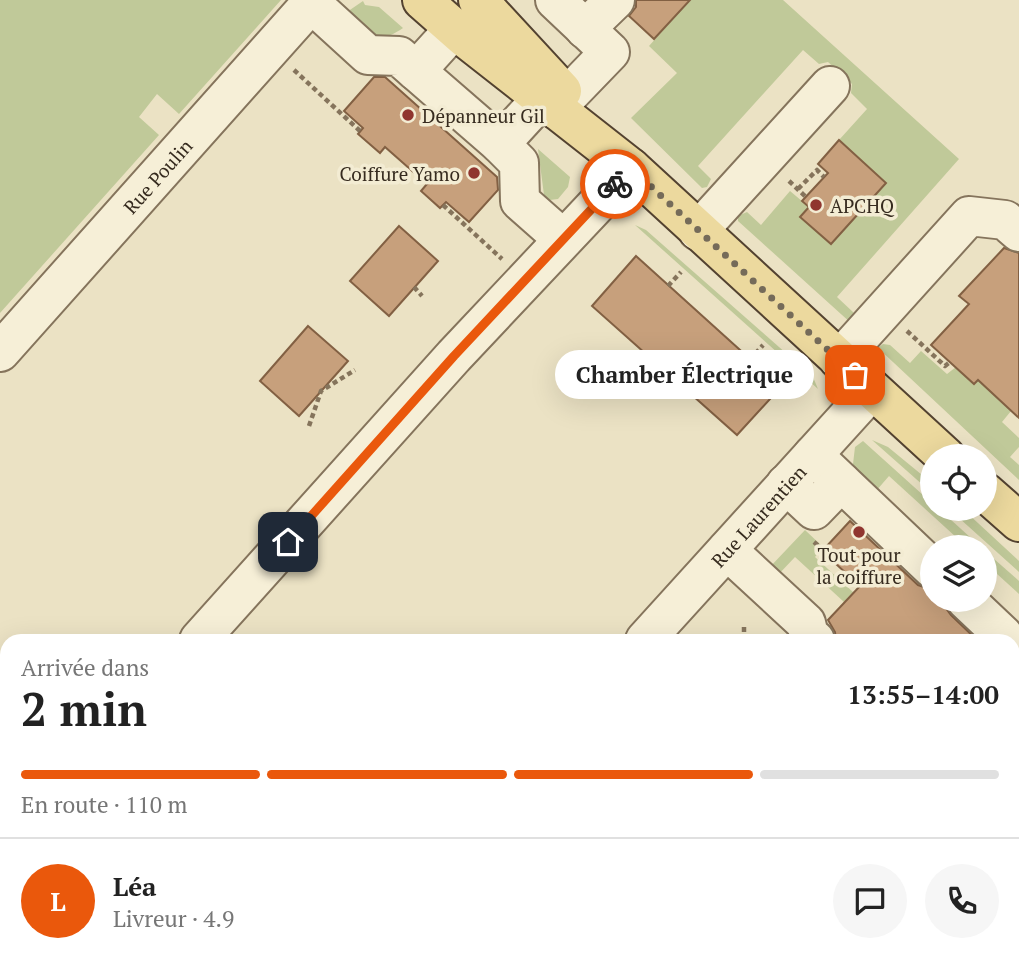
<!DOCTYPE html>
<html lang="fr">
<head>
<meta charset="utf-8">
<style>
  body { margin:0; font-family:"PT Serif",serif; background:#f6f6f6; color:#222; height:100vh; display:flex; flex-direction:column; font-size:26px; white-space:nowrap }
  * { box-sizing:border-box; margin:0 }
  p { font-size:23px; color:#767676 }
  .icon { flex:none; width:38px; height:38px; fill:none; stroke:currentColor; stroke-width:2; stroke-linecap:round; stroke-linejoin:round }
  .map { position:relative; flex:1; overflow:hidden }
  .details { position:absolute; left:0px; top:634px; width:1020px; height:345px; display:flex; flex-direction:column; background:#fff; border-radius:21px 21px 0 0; box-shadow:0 7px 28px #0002 }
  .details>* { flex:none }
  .fabs { position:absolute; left:920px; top:444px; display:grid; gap:14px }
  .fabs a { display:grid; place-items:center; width:77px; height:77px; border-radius:50%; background:#fff; box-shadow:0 7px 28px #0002; font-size:35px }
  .pin { position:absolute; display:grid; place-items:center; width:60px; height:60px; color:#fff; margin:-30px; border-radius:14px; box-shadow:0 4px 10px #0006 }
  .courier { position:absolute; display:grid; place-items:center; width:70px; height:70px; margin:-35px; border:5px solid #ea580c; border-radius:50%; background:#fff; color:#222; box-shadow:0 2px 9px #0007 }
  .bubble { position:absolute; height:49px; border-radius:24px; background:#fff; box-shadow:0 7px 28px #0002; font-size:23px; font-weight:600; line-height:49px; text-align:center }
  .head em { font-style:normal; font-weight:600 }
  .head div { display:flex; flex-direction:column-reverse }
  .head { display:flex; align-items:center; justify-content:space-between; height:119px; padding:0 21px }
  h1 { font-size:46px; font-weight:600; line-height:52px }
  .bar { display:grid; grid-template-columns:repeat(4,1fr); gap:10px 7px; align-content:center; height:84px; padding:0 21px }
  .bar i { height:9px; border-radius:5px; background:#e0e0e0 }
  .bar .selected { background:#ea580c }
  .bar p { grid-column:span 4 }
  .line { display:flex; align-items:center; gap:18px; padding:0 21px; border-top:2px solid #e0e0e0 }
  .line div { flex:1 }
  .round { display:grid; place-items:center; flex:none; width:74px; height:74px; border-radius:37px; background:#f6f6f6 }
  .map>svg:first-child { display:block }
  .green { fill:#c0c999 }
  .building { fill:#c7a07c; stroke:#826043; stroke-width:2 }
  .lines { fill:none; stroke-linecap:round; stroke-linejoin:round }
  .minor-casing { stroke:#85745c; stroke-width:42 }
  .major-casing { stroke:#534230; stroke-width:42 }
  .path { stroke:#85745c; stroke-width:4.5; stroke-dasharray:5 3.5; stroke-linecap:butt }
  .minor { stroke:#f6efd7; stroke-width:38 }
  .major { stroke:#ecd99e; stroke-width:38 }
  .done { stroke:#756b59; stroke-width:7; stroke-dasharray:0 12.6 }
  .route { stroke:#ea580c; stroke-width:9 }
  .poi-dot { fill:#90352f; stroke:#f3ecd3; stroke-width:2.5 }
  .labels { text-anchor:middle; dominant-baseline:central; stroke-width:7; stroke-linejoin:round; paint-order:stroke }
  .poi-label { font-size:19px; fill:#362b1f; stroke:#f3ecd3; text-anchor:start }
  .street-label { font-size:19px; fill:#362b1f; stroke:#f3ecd3 }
</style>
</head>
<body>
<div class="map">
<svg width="1019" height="978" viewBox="0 0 1019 978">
  <rect width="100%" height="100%" fill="#ebe2c4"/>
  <path class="green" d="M0,0H281L179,114L157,94L139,117L159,135L0,313Z
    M690,0H783L959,159L837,297L854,313L852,324L738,221V216L747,212L761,225L790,191L809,207L801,217L886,183L839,140L867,109L851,93L852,84L828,62L819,64L803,50L698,166L711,179L707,187L702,188L631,118L677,73L649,46Z
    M363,1L365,5L379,7L403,28C376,47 364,33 344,14Z
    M538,149L570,177L568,187L558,199L550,200L544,195Z
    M635,225L646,230L813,377L818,389Z
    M1011,343L1019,368L994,395L1011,411L1002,422L1019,438V447L1010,457L1019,465V480L878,348L883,344L890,345L910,363L921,351L947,374L956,367L974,384Z
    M872,440L888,447L933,484V494Z
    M863,441L933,504V509H939L982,548H968L889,476L876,491L855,475L853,464L855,447Z
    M949,509H962L965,511L1019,561V572Z
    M805,530L823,547L815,557L854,593L844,602L795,557L777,576L769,568Z
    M985,551L1019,581V594L985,563Z"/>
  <path class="building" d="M636,0H690L654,39L629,16L636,7Z
    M374,77H385L497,177L498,190L469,222L446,202L440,208L421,191L427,184L385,147L380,153L358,134L363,128L344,111Z
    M839,140L886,183L831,244L800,217L809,207L802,201L828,173L818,164Z
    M399,226L438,261L389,316L350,281Z
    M1004,248L1019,253V418L978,380L974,384L931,345L969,304L959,296Z
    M636,256L781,387L737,435L592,306Z
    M308,326L348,361L299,416L260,381Z
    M850,521L918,585L933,590V600L945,601V607L951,615L977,640H836L835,632L828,620L860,586L836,564L839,561L825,548Z"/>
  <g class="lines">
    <defs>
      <g id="minor">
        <path d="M311,3L368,55L399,56L416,71"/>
        <path d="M454,29L416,71L500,144L555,84"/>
        <path d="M585,29L615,0"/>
        <path d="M555,109L610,52L555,0"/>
        <path d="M500,144L519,163L520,201L563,239"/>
        <path d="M698,231L830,86"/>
        <path id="s1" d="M0,352L314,0"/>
        <path d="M839,360L969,216L1005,220L1019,232"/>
        <path d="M813,455L933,569"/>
        <path d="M786,484L814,510L841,482"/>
        <path d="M727,550L806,623L809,635L815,640"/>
        <path d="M966,600L1003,635L1004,640"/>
        <path d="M199,640L454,356L631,168"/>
        <path id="s2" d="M645,640L872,390"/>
        <path d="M1013,725L1019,718"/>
        <path d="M1013,784L1019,789"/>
        <path d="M0,862L7,854"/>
        <path d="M895,971L903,978"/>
        <path d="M339,978L345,971"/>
        <path d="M784,978L790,971"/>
      </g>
      <path id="major" d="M422,0L464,37L631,168L946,457
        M478,0L562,91
        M985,492L1019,522"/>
    </defs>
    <use href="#minor" class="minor-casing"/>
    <use href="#major" class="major-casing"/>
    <path class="path" d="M294,70L360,131
      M789,181L806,197
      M798,189L817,170L824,177
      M443,205L502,259
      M668,286L681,272
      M414,287L422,296
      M907,331L945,366L950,362
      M750,360L763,345
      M309,426L321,391L355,370
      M814,542L837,562
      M744,627V640"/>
    <use href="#minor" class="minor"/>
    <use href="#major" class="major"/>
  </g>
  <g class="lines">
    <path class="done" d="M615,184L631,168L855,375"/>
    <path class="route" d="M288,542L454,356L615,184"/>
  </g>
  <g class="poi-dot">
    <circle cx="408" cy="115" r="7"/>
    <circle cx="474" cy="173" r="7"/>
    <circle cx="816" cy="205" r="7"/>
    <circle cx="859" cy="532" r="7"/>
  </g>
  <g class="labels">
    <g class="poi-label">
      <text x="422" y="115">Dépanneur Gil</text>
      <text x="460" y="173" text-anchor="end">Coiffure Yamo</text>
      <text x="830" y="205">APCHQ</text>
      <text x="859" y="554" text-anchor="middle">Tout pour<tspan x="859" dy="22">la coiffure</tspan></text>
    </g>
    <g class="street-label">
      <text stroke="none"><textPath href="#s1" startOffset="236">Rue Poulin</textPath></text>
      <text stroke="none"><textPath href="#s2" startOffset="168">Rue Laurentien</textPath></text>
    </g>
  </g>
</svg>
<div class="fabs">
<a><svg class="icon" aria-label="locate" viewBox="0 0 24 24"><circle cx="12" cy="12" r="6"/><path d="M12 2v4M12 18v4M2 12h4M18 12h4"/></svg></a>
<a><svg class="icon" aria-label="layers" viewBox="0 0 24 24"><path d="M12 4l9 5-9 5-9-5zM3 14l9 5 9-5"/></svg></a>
</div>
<div class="pin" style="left:855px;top:375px;background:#ea580c"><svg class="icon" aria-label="bag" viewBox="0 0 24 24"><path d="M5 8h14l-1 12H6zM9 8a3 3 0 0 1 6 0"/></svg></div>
<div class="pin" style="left:288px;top:542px;background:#1f2937"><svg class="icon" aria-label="home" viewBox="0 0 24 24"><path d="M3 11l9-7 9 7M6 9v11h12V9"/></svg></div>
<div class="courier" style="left:615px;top:184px"><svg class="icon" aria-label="bike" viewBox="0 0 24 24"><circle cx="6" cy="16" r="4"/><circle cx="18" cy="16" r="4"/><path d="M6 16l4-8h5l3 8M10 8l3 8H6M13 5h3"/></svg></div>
<div class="bubble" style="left:555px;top:350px;width:259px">Chamber Électrique</div>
<section class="details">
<div class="head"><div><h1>2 min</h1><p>Arrivée dans</p></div><em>13:55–14:00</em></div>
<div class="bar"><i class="selected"></i><i class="selected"></i><i class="selected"></i><i></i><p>En route · 110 m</p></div>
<div class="line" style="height:126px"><b class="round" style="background:#ea580c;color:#fff">L</b><div><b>Léa</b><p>Livreur · 4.9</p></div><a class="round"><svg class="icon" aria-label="chat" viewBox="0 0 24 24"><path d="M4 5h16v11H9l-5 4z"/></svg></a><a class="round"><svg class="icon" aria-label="phone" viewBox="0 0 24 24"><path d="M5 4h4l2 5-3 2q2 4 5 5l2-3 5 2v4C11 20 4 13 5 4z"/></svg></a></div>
</section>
</div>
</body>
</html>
